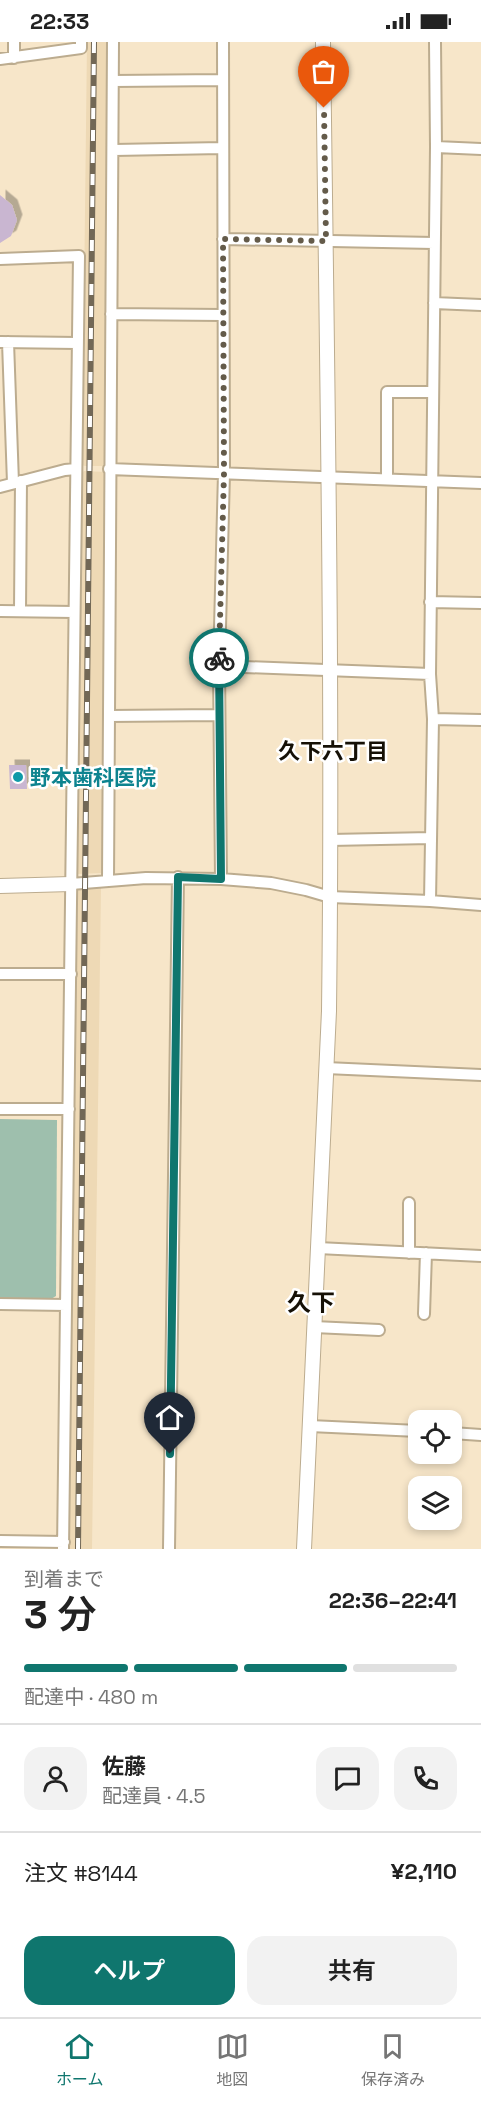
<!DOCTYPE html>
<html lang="ja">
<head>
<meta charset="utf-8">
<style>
  body { margin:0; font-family:"Space Grotesk","Noto Sans JP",sans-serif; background:#f2f2f2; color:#222; height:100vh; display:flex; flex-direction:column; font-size:22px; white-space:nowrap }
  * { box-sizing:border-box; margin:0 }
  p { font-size:20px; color:#767676 }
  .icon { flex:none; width:33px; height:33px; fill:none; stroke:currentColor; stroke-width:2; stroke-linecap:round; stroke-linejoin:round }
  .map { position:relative; height:1507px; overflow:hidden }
  .sheet { display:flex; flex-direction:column; background:#fff; flex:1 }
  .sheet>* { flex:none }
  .tools { position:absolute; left:408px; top:1368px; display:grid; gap:12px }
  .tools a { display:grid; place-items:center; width:54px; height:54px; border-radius:12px; background:#fff; box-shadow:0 3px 9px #0003; font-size:30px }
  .pin { position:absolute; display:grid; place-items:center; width:51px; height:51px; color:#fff; margin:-62px -26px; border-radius:50% 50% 50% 0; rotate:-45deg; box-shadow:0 0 6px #0007 }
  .pin .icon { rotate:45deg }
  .courier { position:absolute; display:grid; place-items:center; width:60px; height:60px; margin:-30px; border:4px solid #0f766e; border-radius:50%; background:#fff; color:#222; box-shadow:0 2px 8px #0007 }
  .summary em { font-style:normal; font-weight:600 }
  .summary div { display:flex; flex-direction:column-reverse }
  .summary { display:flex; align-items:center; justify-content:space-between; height:102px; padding:0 24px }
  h1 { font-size:39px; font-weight:600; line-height:45px }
  .bar { display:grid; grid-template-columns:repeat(4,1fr); gap:9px 6px; align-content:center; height:72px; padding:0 24px }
  .bar i { height:8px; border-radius:4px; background:#e0e0e0 }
  .bar .active { background:#0f766e }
  .bar p { grid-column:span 4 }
  .line { display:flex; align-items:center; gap:15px; padding:0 24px; border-top:2px solid #e0e0e0 }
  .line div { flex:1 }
  .round { display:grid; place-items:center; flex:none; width:63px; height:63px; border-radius:18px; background:#f2f2f2 }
  .primary-button { display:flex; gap:12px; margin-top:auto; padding:12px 24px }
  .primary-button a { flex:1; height:69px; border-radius:18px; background:#0f766e; color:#fff; font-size:24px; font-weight:600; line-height:69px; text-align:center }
  .primary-button a+a { background:#f2f2f2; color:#222 }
  .status { display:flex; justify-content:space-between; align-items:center; height:42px; padding:0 30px; background:#fff; direction:ltr }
  .status svg { height:16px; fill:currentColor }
  .tab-bar { display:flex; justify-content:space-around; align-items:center; height:84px; border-top:2px solid #e0e0e0; background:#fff; font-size:16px; color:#767676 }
  .tab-bar a { display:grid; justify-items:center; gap:3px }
  .tab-bar .active { color:#0f766e }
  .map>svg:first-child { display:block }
  .built { fill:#eed9b5 }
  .green { fill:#9ebfad }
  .building { fill:#c9b6d1; filter:url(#shadow) }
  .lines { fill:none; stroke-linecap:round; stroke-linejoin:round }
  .minor-casing { stroke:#bcac8f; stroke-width:14 }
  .tertiary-casing { stroke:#bcac8f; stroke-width:16 }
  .minor { stroke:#fff; stroke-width:10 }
  .tertiary { stroke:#fff; stroke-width:14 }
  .rail-casing { stroke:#726856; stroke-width:6 }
  .rail { stroke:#fff; stroke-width:4; stroke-dasharray:11; stroke-linecap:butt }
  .done { stroke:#645b4a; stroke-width:6; stroke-dasharray:0 10.8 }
  .route { stroke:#0f766e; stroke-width:8 }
  .culture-dot { fill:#0f9aa8; stroke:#fff; stroke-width:2 }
  .labels { text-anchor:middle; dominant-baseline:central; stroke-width:5; stroke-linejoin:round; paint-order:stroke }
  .culture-label { font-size:21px; font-weight:bold; fill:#0d838f; stroke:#fff; text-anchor:start }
  .neighbourhood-label { font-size:22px; font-weight:bold; fill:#151006; stroke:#fff }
  .quarter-label { font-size:24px; font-weight:bold; fill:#151006; stroke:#fff }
</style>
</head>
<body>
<div class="status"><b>22:33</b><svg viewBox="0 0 49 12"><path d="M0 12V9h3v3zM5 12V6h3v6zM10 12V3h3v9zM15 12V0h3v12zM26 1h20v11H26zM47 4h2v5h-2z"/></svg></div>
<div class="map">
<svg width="481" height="1507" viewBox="0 0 481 1507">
  <defs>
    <filter id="shadow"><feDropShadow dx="5.5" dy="-5.5" stdDeviation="0" flood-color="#0004"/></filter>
  </defs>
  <rect width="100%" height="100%" fill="#f7e6c9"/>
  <path class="built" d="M87,0H108L105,278L107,422L104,424H85L82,423Z
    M84,429L106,430L102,677L103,831L76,832L82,432Z
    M101,846L92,1507H68L75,848Z"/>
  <path class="green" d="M0,1077L57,1078L56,1254L51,1257L0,1256Z"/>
  <path class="building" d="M0,153L12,163L17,178L11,194L0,201Z
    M9,723H26L27,747H10Z"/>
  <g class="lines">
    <defs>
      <path id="minor" d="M14,16V0
        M0,17L81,6V0
        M113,39L223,38
        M436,105L481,107
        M114,108L222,106
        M223,197L434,201
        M0,217L79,214L63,1507
        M434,261L481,263
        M111,272L222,273
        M0,300L77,301
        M8,300L13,441
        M109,427L481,441
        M387,437V350H432
        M0,445L65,428L76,427
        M430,560L481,561
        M0,569L74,570
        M20,569L21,439
        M219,624L430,632
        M109,674L219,673
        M433,677L481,678
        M330,798L431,796
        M221,837L219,624L224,431L223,0
        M108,839L113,0
        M71,842L146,836L221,837L271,841L306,848L330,855L430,859L481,863
        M430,859L433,677L430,632L436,105L435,0
        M0,932H71
        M326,1026L481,1033
        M0,1067H69
        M409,1161V1211
        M318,1206L481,1214
        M0,1262L66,1263
        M424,1272L426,1211
        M314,1285L379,1288
        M310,1384L418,1389
        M452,1391L481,1393
        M0,1499L64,1500
        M169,1507L178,835"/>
      <path id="tertiary" d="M0,844L71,842
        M304,1507L329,969C333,646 327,323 323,0"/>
    </defs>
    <use href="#minor" class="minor-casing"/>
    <use href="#tertiary" class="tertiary-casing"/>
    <use href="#minor" class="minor"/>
    <use href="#tertiary" class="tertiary"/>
    <defs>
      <path id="rail" d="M78,1507L94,0"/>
    </defs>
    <use href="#rail" class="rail-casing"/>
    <use href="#rail" class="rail"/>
  </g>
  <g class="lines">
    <path class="done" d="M219,616L224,431L223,197L326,199L324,66"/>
    <path class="route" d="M170,1412L178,835L221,837L219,616"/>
  </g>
  <circle class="culture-dot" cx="18" cy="735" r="6"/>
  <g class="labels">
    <g class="culture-label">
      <text x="30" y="735">野本歯科医院</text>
    </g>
    <g class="neighbourhood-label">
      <text x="333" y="709">久下六丁目</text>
    </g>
    <g class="quarter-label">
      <text x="311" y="1260">久下</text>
    </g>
  </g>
</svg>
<div class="tools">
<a><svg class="icon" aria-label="locate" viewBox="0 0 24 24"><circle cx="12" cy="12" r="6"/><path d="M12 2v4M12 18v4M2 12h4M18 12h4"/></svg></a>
<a><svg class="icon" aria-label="layers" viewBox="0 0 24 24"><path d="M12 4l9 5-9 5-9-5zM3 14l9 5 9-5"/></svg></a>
</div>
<div class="pin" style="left:324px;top:66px;background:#ea580c"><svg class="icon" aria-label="bag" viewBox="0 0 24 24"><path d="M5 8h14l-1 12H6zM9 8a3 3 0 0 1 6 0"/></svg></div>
<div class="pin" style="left:170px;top:1412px;background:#1f2937"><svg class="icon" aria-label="home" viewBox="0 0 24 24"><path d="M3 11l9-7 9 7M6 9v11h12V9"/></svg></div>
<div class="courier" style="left:219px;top:616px"><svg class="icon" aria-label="bike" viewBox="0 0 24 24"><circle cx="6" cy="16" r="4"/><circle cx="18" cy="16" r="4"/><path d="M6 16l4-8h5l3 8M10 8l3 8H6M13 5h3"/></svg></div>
</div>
<section class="sheet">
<div class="summary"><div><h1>3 分</h1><p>到着まで</p></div><em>22:36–22:41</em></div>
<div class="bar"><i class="active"></i><i class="active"></i><i class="active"></i><i></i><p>配達中 · 480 m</p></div>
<div class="line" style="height:108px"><a class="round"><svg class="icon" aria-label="person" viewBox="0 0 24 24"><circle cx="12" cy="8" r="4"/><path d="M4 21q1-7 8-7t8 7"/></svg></a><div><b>佐藤</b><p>配達員 · 4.5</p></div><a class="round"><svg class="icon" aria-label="chat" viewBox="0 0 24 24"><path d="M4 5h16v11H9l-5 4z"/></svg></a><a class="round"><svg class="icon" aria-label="phone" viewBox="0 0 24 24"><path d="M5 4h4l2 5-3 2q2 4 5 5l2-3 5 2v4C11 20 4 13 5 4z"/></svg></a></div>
<div class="line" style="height:78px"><div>注文 #8144</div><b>¥2,110</b></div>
<div class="primary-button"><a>ヘルプ</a><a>共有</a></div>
</section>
<nav class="tab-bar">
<a class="active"><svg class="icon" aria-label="home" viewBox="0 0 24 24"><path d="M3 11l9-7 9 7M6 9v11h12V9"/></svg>ホーム</a>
<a><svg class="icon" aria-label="map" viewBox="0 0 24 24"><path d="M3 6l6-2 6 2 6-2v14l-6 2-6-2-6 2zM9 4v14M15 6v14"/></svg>地図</a>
<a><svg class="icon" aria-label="saved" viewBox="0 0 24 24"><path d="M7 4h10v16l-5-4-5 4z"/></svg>保存済み</a>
</nav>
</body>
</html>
